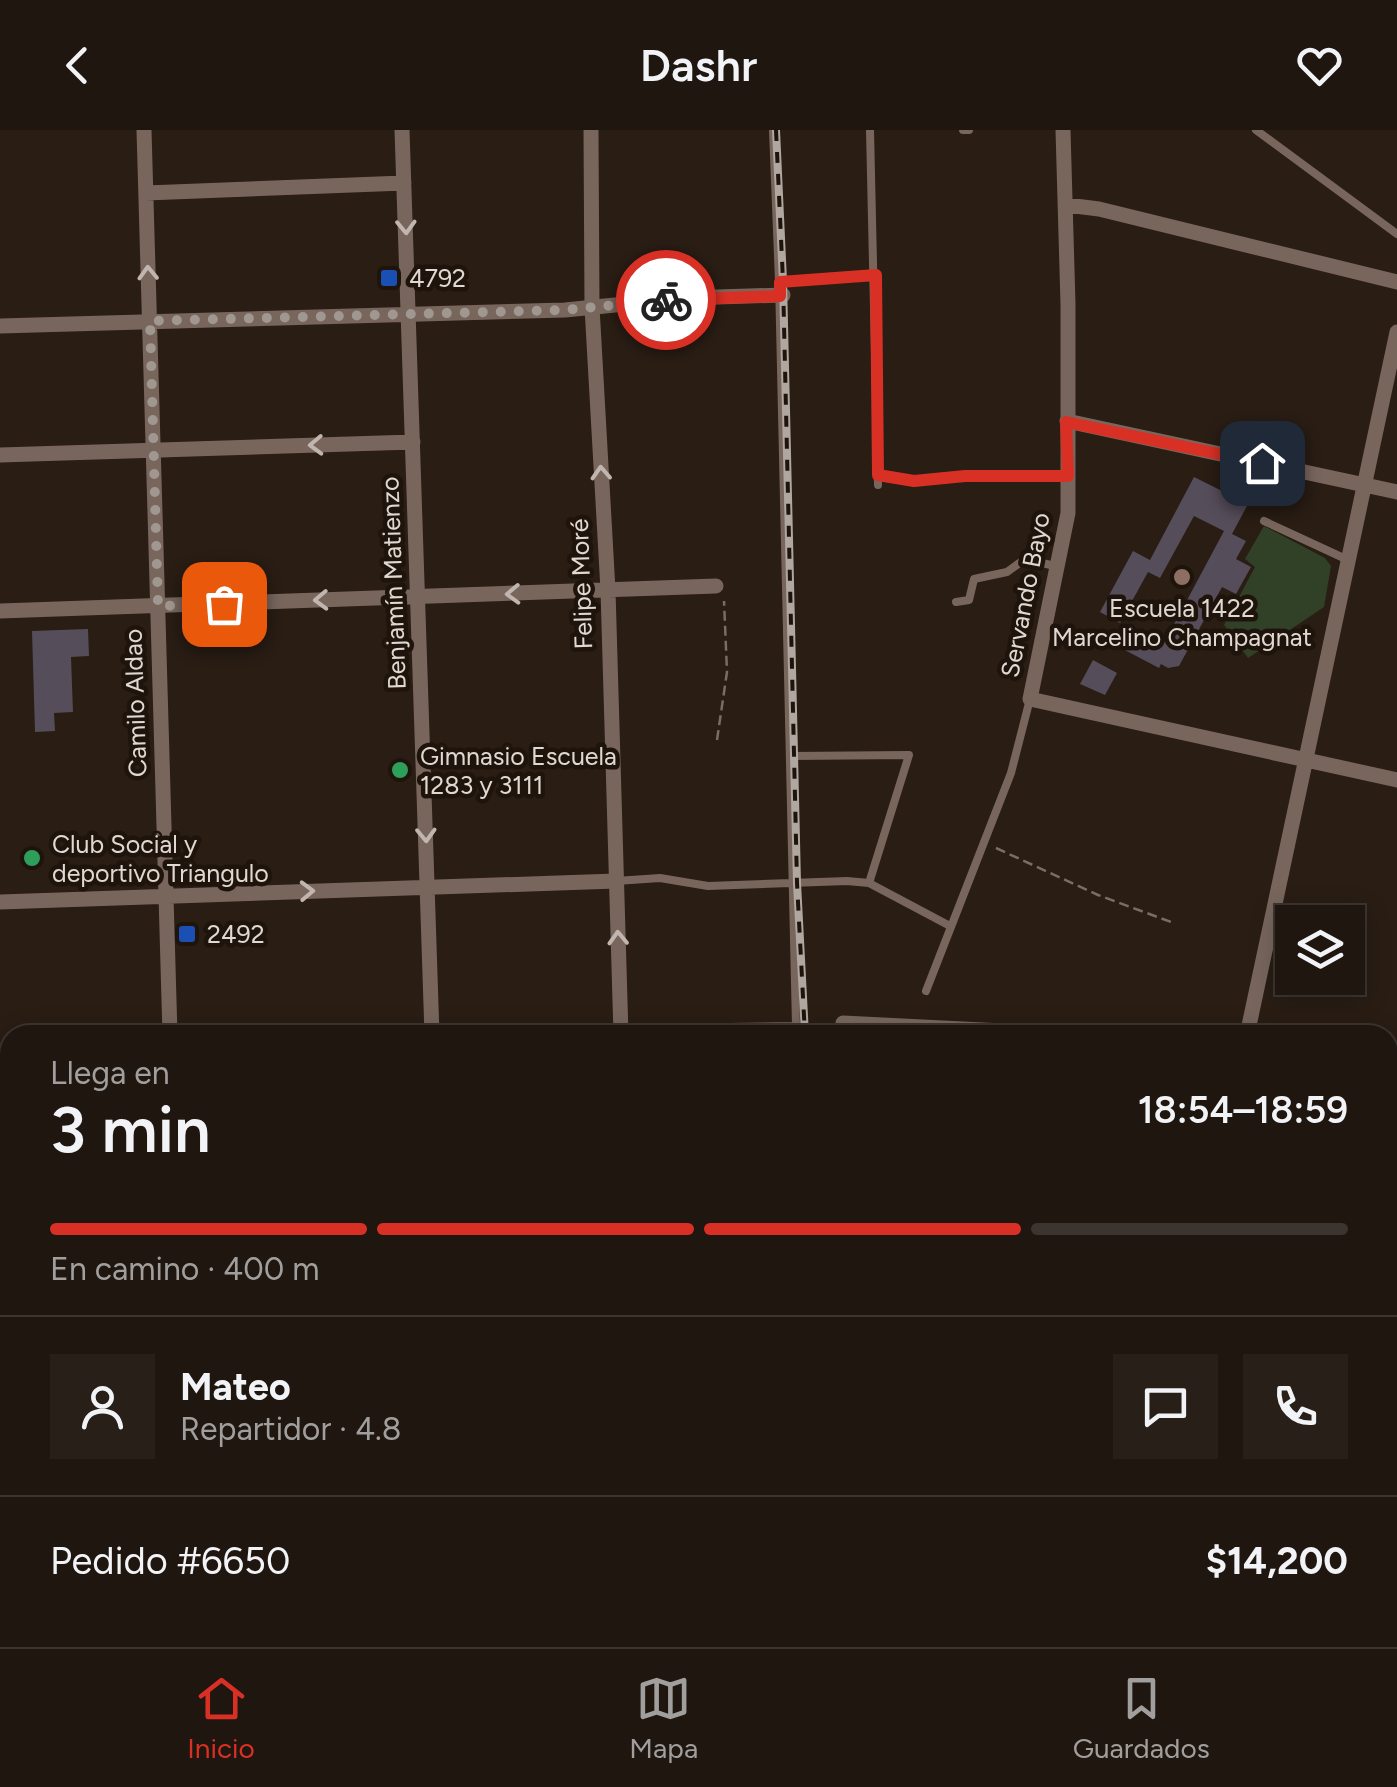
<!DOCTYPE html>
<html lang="es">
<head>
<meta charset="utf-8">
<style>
  body { margin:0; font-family:Figtree,sans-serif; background:#271f18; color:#f1f3f6; height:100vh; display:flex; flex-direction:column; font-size:38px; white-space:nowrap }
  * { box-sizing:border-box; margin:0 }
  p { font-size:32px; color:#a19f9e }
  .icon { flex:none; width:55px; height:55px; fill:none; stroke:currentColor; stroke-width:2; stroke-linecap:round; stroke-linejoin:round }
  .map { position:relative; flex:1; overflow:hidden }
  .drawer { position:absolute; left:0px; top:895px; width:1398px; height:622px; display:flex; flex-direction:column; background:#1f160f; border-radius:30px 30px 0 0; box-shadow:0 5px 25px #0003,0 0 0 2px #3c352f }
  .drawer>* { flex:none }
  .fabs { position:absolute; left:1275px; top:775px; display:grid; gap:20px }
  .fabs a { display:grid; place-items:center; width:90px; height:90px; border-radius:0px; background:#1f160f; box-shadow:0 5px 25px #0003,0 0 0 2px #3c352f; font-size:50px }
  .pin { position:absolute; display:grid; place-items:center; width:85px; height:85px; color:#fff; margin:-42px; border-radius:20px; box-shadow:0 5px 15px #0006 }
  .courier { position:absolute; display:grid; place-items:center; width:100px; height:100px; margin:-50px; border:8px solid #d93025; border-radius:50%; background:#fff; color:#222; box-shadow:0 2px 12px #0007 }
  .summary em { font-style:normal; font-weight:600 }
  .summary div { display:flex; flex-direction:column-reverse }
  .summary { display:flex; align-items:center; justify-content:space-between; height:170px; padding:0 50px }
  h1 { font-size:65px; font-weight:600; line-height:75px }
  .bar { display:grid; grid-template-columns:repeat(4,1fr); gap:15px 10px; align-content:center; height:120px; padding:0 50px }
  .bar i { height:12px; border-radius:8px; background:#3c352f }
  .bar .current { background:#d93025 }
  .bar p { grid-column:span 4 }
  .line { display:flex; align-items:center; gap:25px; padding:0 50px; border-top:2px solid #3c352f }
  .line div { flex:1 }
  .round { display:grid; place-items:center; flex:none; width:105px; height:105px; border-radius:0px; background:#271f18 }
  header { display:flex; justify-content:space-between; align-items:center; height:130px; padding:0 50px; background:#1f160f; font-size:45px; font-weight:600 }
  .dock { display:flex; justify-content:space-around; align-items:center; height:140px; border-top:2px solid #3c352f; background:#1f160f; font-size:28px; color:#a19f9e }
  .dock a { display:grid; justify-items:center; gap:5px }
  .dock .current { color:#d93025 }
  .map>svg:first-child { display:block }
  .green { fill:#314128 }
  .building { fill:#564d5a }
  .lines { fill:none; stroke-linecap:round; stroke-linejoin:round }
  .path { stroke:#786e66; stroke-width:2.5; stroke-dasharray:10 5; stroke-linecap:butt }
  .lane { stroke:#78665d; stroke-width:8 }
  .street { stroke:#78665d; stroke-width:15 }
  .rail-casing { stroke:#b0a7a0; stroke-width:8 }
  .rail { stroke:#1f140b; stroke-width:4; stroke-dasharray:11; stroke-linecap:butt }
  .oneway { stroke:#c1b6af }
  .done { stroke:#a09790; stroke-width:10; stroke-dasharray:0 18 }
  .route { stroke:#d93025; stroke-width:12 }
  .transit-dot { fill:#1a4fb4; stroke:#1f140b; stroke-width:4 }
  .education-dot { fill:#8d6e63; stroke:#1f140b; stroke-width:4 }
  .leisure-dot { fill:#2e9e5b; stroke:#1f140b; stroke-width:4 }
  .labels { text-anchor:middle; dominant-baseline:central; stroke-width:9; stroke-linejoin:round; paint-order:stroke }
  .poi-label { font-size:25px; fill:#e0d8d2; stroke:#1f140b; text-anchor:start }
  .street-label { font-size:25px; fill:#e0d8d2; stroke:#1f140b }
</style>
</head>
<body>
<header><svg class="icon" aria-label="back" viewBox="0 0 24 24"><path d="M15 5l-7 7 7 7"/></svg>Dashr<svg class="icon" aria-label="heart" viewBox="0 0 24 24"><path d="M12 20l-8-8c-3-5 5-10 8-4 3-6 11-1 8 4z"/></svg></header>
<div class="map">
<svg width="1397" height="1517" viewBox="0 0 1397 1517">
  <rect width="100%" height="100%" fill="#291d14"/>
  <path class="green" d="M1264,396L1325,428L1331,436L1324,477L1248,528L1224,495L1255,437L1245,429Z"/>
  <path class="building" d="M1194,347L1248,374L1232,404L1246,411L1236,429L1251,437L1236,464L1222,457L1179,536L1168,538L1161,534L1159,538L1119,517L1130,497L1163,515L1224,401L1194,386L1160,448L1148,442L1120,493L1100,482L1133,421L1150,430Z
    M88,499L89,526L71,527L73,582L54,583L55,601L35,602L32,501Z
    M1093,530L1117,543L1105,565L1080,554Z"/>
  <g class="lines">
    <path class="path" d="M717,610L727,542L724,471
      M996,718L1098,765L1171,792
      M768,1508V1517"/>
    <path class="lane" d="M870,0L878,355
      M963,0H969
      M1256,0L1397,104
      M779,151L876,145
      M877,345L914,351L965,346H1067
      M1264,391L1348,430
      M956,472L969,470L974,449L1007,442L1025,429L1055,436
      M790,626L909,625L869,753
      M616,751L660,748L708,756L847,751L869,753L950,796
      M926,861L1011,643L1030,569
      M731,905L730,897L796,896L779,151L773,0"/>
    <path class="street" d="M144,0L170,905
      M402,0L432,905
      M591,0L592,177L608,460L621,905
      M1063,0L1068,174V383L1030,569L1397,650
      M146,63L404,53
      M1067,75L1099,79L1397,152
      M0,196L565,180L685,168L783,165
      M1067,291L1397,362
      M0,325L413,312
      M0,481L716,456
      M0,772L616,751
      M843,893L1080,905
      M1247,905L1397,202
      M1388,934L1397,936
      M0,1043L10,1042
      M1388,1096H1397
      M0,1191L10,1190
      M0,1324H10
      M1388,1407H1397
      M0,1481H10
      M187,1508V1517
      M450,1508V1517
      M638,1508L639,1517
      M854,1508V1517
      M1370,1508L1397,1514
      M1113,1517L1115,1508
      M1263,1517L1266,1508"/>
    <defs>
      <path id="rail" d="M776,0L783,151L797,753L805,905
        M796,1508L797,1517"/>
    </defs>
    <use href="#rail" class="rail-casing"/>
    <use href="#rail" class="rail"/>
  </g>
  <defs><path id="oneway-chevron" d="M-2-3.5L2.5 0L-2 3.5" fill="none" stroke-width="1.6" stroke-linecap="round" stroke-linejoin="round" transform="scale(2.5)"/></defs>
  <g class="oneway">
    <use href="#oneway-chevron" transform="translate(406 97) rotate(88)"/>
    <use href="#oneway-chevron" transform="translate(148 143) rotate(-92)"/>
    <use href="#oneway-chevron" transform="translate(316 315) rotate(178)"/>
    <use href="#oneway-chevron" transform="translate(601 343) rotate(-93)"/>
    <use href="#oneway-chevron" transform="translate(513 464) rotate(178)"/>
    <use href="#oneway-chevron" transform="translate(321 470) rotate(178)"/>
    <use href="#oneway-chevron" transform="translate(426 705) rotate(88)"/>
    <use href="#oneway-chevron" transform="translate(307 761) rotate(-2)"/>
    <use href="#oneway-chevron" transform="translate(618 808) rotate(-92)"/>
  </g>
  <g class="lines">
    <path class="done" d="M224,474L158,476L150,191L564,180L666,170"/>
    <path class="route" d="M666,170L780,166V152L876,145L878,345L914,351L965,346H1068L1066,292L1262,333"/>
  </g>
  <g class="transit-dot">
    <rect x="379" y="138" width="20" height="20" rx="5"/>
    <rect x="177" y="794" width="20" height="20" rx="5"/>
  </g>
  <circle class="education-dot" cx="1182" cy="447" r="10"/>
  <g class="leisure-dot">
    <circle cx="400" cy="640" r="10"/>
    <circle cx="32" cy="728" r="10"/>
  </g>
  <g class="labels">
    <g class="poi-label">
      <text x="409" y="148">4792</text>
      <text x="1182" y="478" text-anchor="middle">Escuela 1422<tspan x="1182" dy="29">Marcelino Champagnat</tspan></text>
      <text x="420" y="626">Gimnasio Escuela<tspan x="420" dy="29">1283 y 3111</tspan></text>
      <text x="52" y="714">Club Social y<tspan x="52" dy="29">deportivo Triangulo</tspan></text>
      <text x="207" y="804">2492</text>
    </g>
    <g class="street-label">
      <text transform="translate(393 453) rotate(-92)">Benjamín Matienzo</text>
      <text transform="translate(581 454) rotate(-92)">Felipe Moré</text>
      <text transform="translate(1025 465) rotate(-79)">Servando Bayo</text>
      <text transform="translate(135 573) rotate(-92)">Camilo Aldao</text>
    </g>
  </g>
</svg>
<div class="fabs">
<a><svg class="icon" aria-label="layers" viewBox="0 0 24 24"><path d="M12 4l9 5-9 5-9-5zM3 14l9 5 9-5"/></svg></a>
</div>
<div class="pin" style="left:224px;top:474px;background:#ea580c"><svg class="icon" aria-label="bag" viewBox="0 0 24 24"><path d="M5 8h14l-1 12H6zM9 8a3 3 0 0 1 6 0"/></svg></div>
<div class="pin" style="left:1262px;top:333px;background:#1f2937"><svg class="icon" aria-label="home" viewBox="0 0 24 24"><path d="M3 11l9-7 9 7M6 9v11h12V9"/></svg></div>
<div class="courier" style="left:666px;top:170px"><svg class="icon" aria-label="bike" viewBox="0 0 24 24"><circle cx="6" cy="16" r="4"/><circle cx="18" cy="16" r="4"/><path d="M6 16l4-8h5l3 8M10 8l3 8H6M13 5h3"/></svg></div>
<section class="drawer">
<div class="summary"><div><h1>3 min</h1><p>Llega en</p></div><em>18:54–18:59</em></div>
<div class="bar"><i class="current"></i><i class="current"></i><i class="current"></i><i></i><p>En camino · 400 m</p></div>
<div class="line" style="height:180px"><a class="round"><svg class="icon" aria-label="person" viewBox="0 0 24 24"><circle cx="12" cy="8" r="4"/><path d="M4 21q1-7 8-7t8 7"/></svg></a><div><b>Mateo</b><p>Repartidor · 4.8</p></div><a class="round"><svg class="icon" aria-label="chat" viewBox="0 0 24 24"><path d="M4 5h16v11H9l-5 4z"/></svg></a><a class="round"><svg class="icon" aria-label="phone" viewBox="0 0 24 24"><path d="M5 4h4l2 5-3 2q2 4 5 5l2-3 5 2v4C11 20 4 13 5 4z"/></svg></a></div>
<div class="line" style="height:130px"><div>Pedido #6650</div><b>$14,200</b></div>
</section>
</div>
<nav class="dock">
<a class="current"><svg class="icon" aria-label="home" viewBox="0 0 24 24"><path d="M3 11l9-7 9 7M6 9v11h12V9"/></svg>Inicio</a>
<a><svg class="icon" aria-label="map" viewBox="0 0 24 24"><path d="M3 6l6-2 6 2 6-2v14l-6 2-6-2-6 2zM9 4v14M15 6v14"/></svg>Mapa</a>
<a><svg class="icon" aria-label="saved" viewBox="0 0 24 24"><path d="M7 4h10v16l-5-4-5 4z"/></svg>Guardados</a>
</nav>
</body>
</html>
